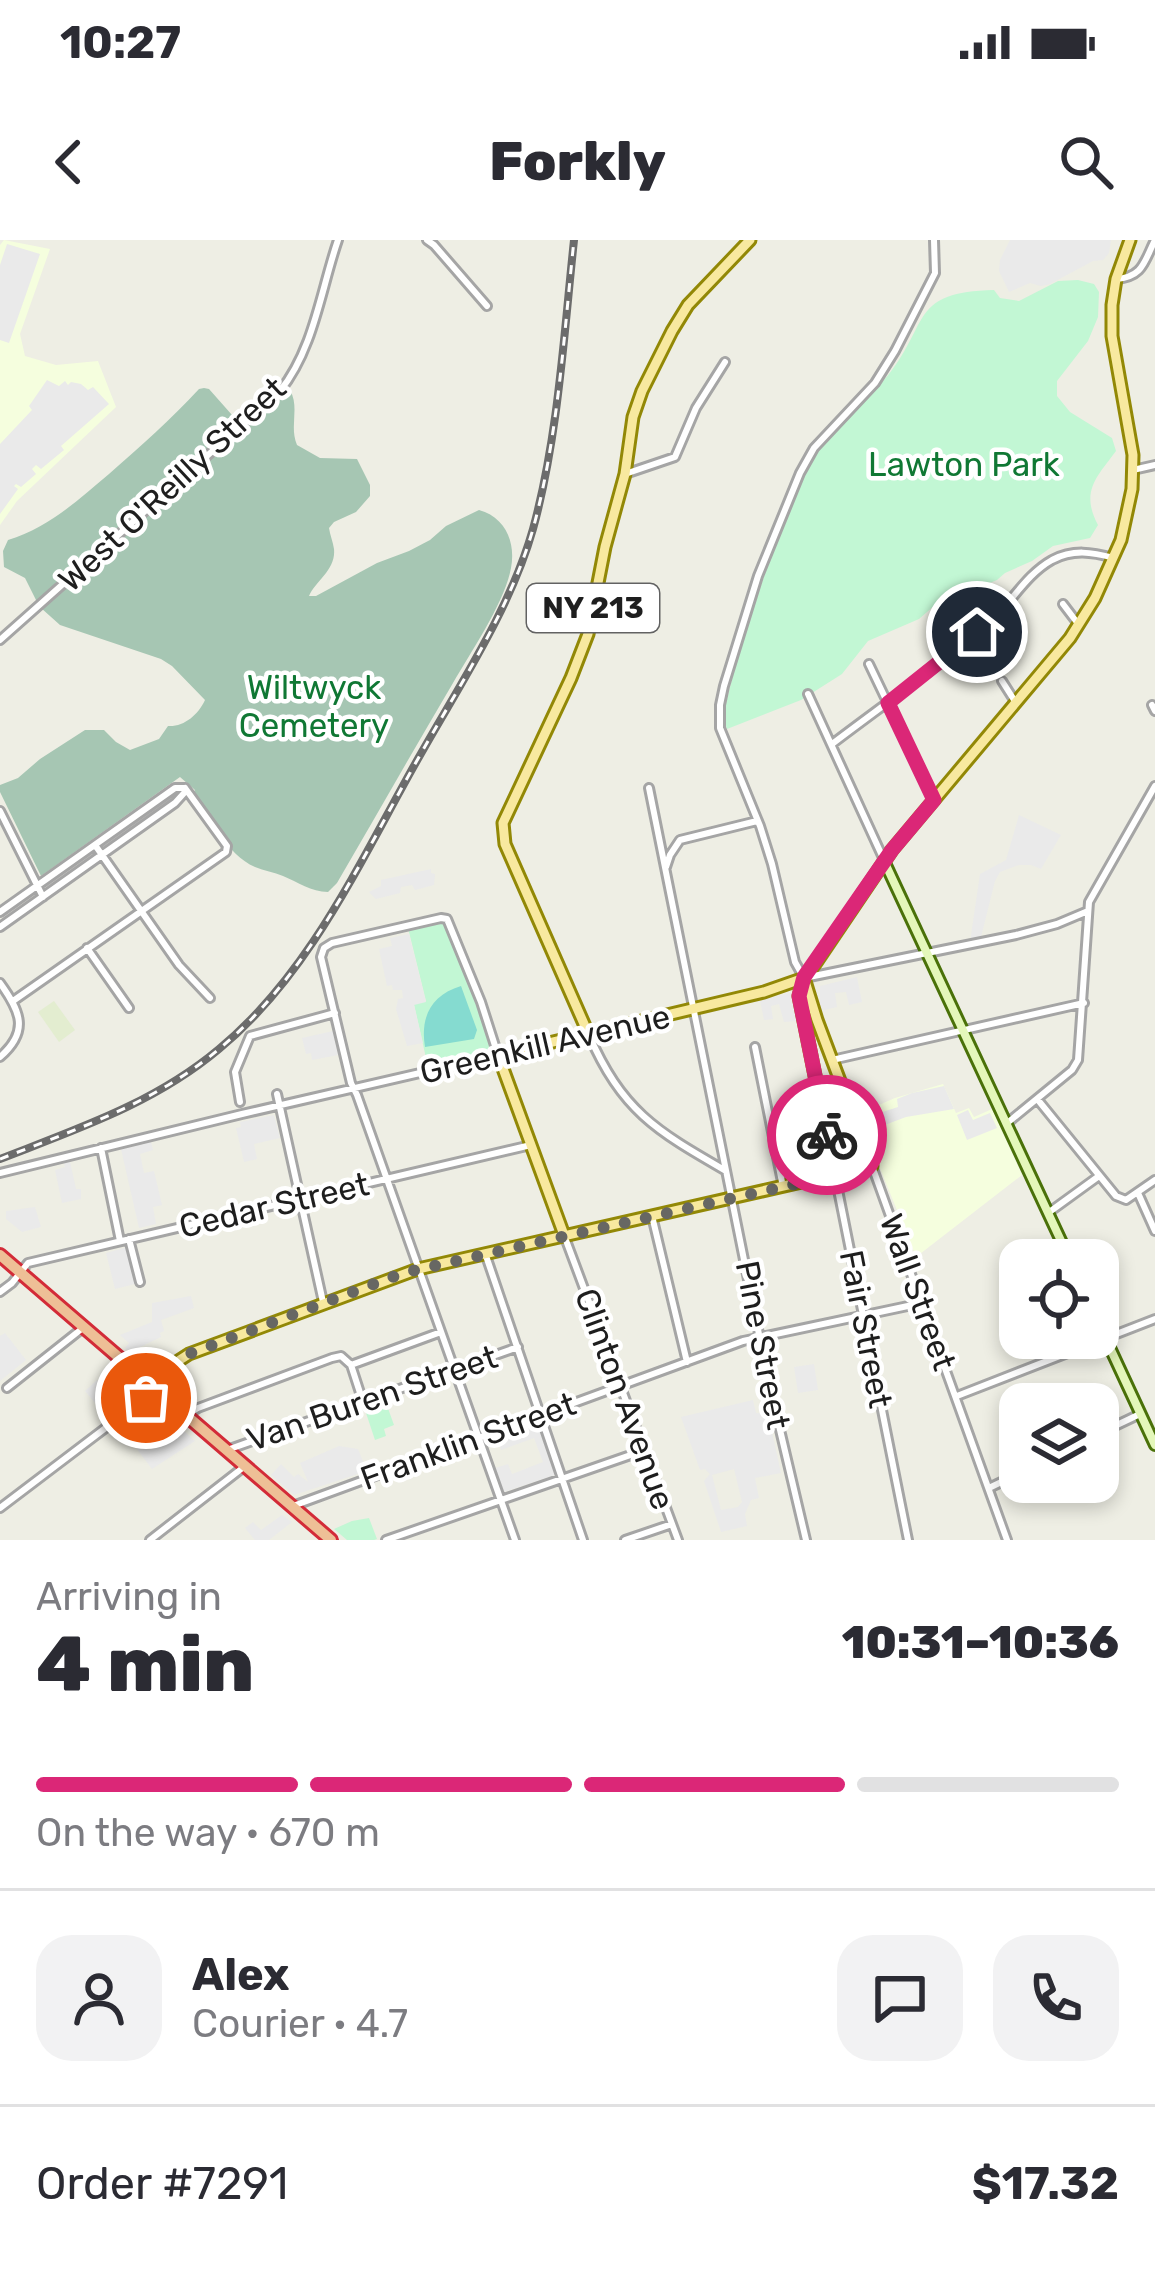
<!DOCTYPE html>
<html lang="en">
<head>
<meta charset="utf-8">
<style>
  body { margin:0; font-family:Rubik,sans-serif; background:#f2f2f3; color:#2b2b33; height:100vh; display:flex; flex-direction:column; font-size:45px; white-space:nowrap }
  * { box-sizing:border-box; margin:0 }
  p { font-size:39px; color:#7c7c81 }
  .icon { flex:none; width:66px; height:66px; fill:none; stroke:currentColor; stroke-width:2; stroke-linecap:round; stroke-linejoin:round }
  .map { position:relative; height:1300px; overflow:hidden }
  .drawer { display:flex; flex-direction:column; background:#fff; flex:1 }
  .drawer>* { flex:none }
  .tools { position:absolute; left:999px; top:999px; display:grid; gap:24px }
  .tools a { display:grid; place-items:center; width:120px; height:120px; border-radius:24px; background:#fff; box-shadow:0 6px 18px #0003; font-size:60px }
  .pin { position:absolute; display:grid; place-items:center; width:102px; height:102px; color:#fff; margin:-51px; border:6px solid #fff; border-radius:50%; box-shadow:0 3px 12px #0007 }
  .courier { position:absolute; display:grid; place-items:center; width:120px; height:120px; margin:-60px; border:9px solid #db2777; border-radius:50%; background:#fff; color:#222; box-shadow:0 3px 15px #0007 }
  .head em { font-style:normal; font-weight:800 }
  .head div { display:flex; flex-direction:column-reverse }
  .head { display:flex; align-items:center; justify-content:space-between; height:204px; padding:0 36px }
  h1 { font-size:78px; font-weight:800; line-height:90px }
  .bar { display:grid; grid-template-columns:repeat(4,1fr); gap:18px 12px; align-content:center; height:144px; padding:0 36px }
  .bar i { height:15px; border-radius:9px; background:#e1e1e2 }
  .bar .selected { background:#db2777 }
  .bar p { grid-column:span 4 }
  .line { display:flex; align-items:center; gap:30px; padding:0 36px; border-top:3px solid #e1e1e2 }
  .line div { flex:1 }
  .round { display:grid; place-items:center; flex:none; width:126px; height:126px; border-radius:36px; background:#f2f2f3 }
  .status { display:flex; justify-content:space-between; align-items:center; height:84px; padding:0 60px; background:#fff; direction:ltr }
  .status svg { height:33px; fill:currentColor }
  header { display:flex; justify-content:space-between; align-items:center; height:156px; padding:0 36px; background:#fff; font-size:54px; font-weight:800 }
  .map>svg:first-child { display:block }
  .education { fill:#f5fede }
  .farmland { fill:#e3edd0 }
  .cemetery { fill:#a6c6b3 }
  .park { fill:#c2f7d4 }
  .pitch { fill:#85dbd0 }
  .parking { fill:#eaeaea; fill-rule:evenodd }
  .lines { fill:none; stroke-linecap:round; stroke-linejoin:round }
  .minor-casing { stroke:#a5a5a5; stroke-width:12 }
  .tertiary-casing { stroke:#a5a5a5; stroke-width:12 }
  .secondary-casing { stroke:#4a7109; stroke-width:14 }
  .primary-casing { stroke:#928806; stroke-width:15 }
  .trunk-casing { stroke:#d32b38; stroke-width:16 }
  .minor { stroke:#fff; stroke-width:6 }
  .tertiary { stroke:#fff; stroke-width:6 }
  .secondary { stroke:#e4f7ba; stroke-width:8 }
  .primary { stroke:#f8e99f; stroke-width:9 }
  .trunk { stroke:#eebf96; stroke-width:10 }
  .rail-casing { stroke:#6c6c6c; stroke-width:8 }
  .rail { stroke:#fff; stroke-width:3; stroke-dasharray:9; stroke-linecap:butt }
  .done { stroke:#676763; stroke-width:12; stroke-dasharray:0 21.6 }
  .route { stroke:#db2777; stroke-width:15 }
  .labels { text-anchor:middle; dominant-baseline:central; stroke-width:9; stroke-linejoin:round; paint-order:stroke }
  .shield { fill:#fff; stroke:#626262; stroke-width:3 }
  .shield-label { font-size:30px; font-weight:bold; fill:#1e1e1e }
  .park-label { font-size:33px; fill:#107834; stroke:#fff }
  .street-label { font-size:33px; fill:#1e1e1e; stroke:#fff }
</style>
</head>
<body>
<div class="status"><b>10:27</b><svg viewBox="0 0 49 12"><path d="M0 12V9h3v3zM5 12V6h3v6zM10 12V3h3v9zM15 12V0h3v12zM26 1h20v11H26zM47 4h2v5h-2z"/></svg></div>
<header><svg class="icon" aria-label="back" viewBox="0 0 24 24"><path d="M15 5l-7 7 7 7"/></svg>Forkly<svg class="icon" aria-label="search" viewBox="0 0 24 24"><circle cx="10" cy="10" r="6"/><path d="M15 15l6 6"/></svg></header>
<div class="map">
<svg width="1155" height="1300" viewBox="0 0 1155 1300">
  <rect width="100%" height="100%" fill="#eeeee4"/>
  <path class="education" d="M4,0L50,9L20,94L25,116L56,125L98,121L116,167L17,261L0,285V5Z
    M943,844L956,873L969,868L974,877L992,869L1022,935L916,1017L858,874L895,858Z"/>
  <path class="farmland" d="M54,761L75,790L59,802L38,772Z"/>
  <path class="cemetery" d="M204,148L209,149L240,184L37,362L25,338L4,327L3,311L8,300C48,288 77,261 109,234C141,206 170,180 199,149Z
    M290,150C300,168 289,186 297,205L320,218L357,219L370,245V256L356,272L334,282L329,288C330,295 333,302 334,309C336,330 316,340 309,356H316L377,323L409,311L430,300L446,286L479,270C505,277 516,302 511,328C505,362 471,412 453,443C414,509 376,576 337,643L328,652C311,652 298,642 283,636C274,632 264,631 255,627C227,615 209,577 193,553L195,550L180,537L41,636L0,552V545L18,538L40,519L85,490H104L116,502L130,510L159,499L168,486C184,487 198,475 205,460L172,426L161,419L60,385L41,368Z"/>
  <path class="park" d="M1078,40L1094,44L1099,52L1098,77L1088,101L1057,141V156L1070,172L1112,198L1116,211C1097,237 1080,251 1098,285L1090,298L1053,306L1032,321L1005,333L997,340L935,365L919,379L868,401L842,434L801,460L727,489L724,481L725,468C740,402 762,337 788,275C796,255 802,233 814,216C836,186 866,163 889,134C930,82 910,52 994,50L1000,58L1019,61L1058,41Z
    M438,681L448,688L485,787L491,812L428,827L414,764L426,761L408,688Z
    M385,1160L394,1185L384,1189L386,1196L375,1200L364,1167Z
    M369,1278L377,1299L374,1300H347L334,1289L352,1281Z"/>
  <path class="pitch" d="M461,746L477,790L474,799L425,807C420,777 431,755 461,746Z"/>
  <path class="parking" d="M1010,0H1111L1109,13L1103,20L1093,21L1050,44L1041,46L1030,43L1009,52L999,31L1000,20Z
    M7,4L40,14L9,103L0,100V25Z
    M47,140L59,146L65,141L68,145L71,142L81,144L88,150L93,147L109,164L61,206L64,210L41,229L36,225L32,229L36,234L21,247L16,244L14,246L18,249L0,274V204L32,170L29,166Z
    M1019,575L1061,595L1041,629L1031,625H1019L1000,632L995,641L980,701L970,702L980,634L1006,620Z
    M431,629V633L435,634L434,645L415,650L412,645L401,647L400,653L376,659L369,652L381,646V640Z
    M409,694L426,762L414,765L423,803L407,806L396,769L398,759L403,758L402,750H393L392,745L387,746L379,709L392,706L390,698Z
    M857,737L862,762L849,765L846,752L835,753L837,767L820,771V746Z
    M791,753L797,781L784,782L779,764L771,766L773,779L764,780L760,760Z
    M333,791L338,815L312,820L311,813L306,814L302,798Z
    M944,846L954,869L906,877L866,892L861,879L898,867L897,859L912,853Z
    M968,870L973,880L990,873L997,888L967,900L957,875Z
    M274,875L280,898L254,904L257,919L244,922L236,888L241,887L240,882Z
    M151,902L153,910L140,914L144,933L154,931L162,965L153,967L156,984L139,988L121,909Z
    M70,922L76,949H81V959L62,963L55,930L65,927L64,923Z
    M35,967L41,987L22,992L6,979V971Z
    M127,1007L135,1044L115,1049L106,1013Z
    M191,1056L194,1068L161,1080L164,1091L160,1093L161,1097L130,1112L125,1108L129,1103L120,1095L152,1082V1063Z
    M5,1093L26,1120L0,1141V1096Z
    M814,1124L818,1150L798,1153L794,1127Z
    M97,1140L103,1148L109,1144L126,1161L106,1176L85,1151Z
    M753,1160L756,1173L768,1174L781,1233L755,1238L759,1258L751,1260L745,1274L747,1286L721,1292L704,1241L710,1234L705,1229L700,1230L681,1177ZM734,1229L742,1262L738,1267L721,1270L712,1235Z
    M537,1184L555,1235L504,1252L495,1228L508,1224L512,1234L543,1222L534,1198L501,1210L497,1198Z
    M152,1189L165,1203L183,1190L195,1201L152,1229L133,1204Z
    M339,1206L358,1209L367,1231L294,1255L271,1235L281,1224L294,1237L298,1234L308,1242L300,1223Z
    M282,1275L292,1282L269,1300H255L245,1288L253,1282L261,1290Z"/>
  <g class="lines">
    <defs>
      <path id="minor" d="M427,0L434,5L487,66
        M934,0L935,33L895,111L875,143L814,208L800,233L758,336L724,446L720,465V488L760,586L772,624L795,722L804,738L1016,695L1057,684L1088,671
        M1116,39C1143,37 1144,22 1155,0
        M1133,230L1155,225
        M625,234L675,217L696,168L725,122
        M1063,364L1079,385
        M869,424L934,560
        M1002,441L1016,463
        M808,454L884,620
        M1152,465L1155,471
        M832,504C886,463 942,424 993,379C1013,360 1027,334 1052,320C1073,309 1092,312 1114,318
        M649,548L768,1139L806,1300
        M0,571L43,657
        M95,605L179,725L210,758
        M666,627L670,615L680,600L757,581
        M0,672L175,548H185
        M0,687L175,563L185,552
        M87,708L129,768
        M0,743C20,771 30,791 0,817
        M13,761L226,612L227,606L185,548
        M588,793C622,871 655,890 726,931
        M755,807L783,947
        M832,820L1084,763
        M277,854L323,1062
        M1038,860L1116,956L1126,960L1155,940
        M240,862L235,832L250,796L335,773
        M1006,884L1072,830L1078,820L1089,662L1155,546
        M101,908L120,1001
        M872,926L1007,1300
        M0,933L242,874C328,855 413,835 498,815L481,762L447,679L441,678L332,703L324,708L321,717L351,843L357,855L515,1300
        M835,935L908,1300
        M1138,953L1155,991
        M1048,973L1099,936
        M652,976L687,1122
        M564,995L678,1300
        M129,999L140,1042
        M485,1013L583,1300
        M0,1052L12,1043L28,1023L531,905
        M351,1125L441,1092
        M351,1125L363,1162
        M7,1148L84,1087
        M957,1156L1155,1079
        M186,1175L198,1168L332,1118L341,1116L351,1125
        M1098,1194L1140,1174
        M227,1210L518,1107
        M991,1247L1020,1233
        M293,1266L743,1101L922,1063
        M150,1300L245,1226
        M386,1300L645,1210
        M625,1300L672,1284"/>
      <path id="tertiary" d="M0,400L280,151C314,109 321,49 338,0
        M0,1268L145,1158L154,1147"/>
      <path id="secondary" d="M884,621L1070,1020
        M1098,1082L1155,1205"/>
      <path id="primary" d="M804,738L799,756L835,935
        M588,793L505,604L503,583L571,438L588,394L605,307L625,234L633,177L642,151L672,91L688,65L750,0
        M564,995L498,815L764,752L804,738L815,724L892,610L1070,398L1095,358L1121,300L1132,249L1133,215L1112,96V65L1116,39L1130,0
        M154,1147L172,1125L189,1114L418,1029L872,926L817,780L804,738"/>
      <path id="trunk" d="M0,1015L331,1300"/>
    </defs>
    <use href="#minor" class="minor-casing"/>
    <use href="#tertiary" class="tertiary-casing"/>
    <use href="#secondary" class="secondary-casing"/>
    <use href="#primary" class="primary-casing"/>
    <use href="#trunk" class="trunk-casing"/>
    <use href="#minor" class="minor"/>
    <use href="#tertiary" class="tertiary"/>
    <use href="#secondary" class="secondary"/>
    <use href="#primary" class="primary"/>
    <use href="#trunk" class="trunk"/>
    <defs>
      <path id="rail" d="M0,919C77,889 155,863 219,809C311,733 361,619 419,517C460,444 510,370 533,289C558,198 564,94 574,0"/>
    </defs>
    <use href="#rail" class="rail-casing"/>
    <use href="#rail" class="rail"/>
  </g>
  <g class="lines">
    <path class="done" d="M146,1158L172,1125L189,1114L403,1033L835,935L827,895"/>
    <path class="route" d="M827,895L799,756L804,737L892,610L934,560L888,463L977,392"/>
  </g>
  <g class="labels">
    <rect class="shield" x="527" y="344" width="132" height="48" rx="9"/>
    <g class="shield-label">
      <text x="593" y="368">NY 213</text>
    </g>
    <g class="park-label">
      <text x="964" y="224">Lawton Park</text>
      <text x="314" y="447">Wiltwyck<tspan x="314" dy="38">Cemetery</tspan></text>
    </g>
    <g class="street-label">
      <text transform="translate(172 244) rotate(-43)">West O'Reilly Street</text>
      <text transform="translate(545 804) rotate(-13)">Greenkill Avenue</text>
      <text transform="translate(274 965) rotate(-13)">Cedar Street</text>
      <text transform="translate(918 1052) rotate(70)">Wall Street</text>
      <text transform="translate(866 1089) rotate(79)">Fair Street</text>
      <text transform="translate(763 1105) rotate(79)">Pine Street</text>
      <text transform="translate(372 1158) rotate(-19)">Van Buren Street</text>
      <text transform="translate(625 1159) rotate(70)">Clinton Avenue</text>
      <text transform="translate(468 1201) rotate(-20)">Franklin Street</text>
    </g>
  </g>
</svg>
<div class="tools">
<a><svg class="icon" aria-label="locate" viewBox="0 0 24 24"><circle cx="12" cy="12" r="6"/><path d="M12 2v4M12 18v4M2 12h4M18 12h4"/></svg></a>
<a><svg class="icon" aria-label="layers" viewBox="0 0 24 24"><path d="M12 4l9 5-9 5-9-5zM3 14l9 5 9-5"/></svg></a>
</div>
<div class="pin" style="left:146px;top:1158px;background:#ea580c"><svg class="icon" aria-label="bag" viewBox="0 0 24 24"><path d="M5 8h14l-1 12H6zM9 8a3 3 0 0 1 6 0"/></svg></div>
<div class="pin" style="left:977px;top:392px;background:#1f2937"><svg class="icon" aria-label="home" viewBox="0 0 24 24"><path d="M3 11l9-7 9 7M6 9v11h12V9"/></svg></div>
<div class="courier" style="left:827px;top:895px"><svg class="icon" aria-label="bike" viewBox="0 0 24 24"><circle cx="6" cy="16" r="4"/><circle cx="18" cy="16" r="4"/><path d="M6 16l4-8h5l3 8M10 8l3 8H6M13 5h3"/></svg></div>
</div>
<section class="drawer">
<div class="head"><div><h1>4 min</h1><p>Arriving in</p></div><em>10:31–10:36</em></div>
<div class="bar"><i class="selected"></i><i class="selected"></i><i class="selected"></i><i></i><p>On the way · 670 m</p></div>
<div class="line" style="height:216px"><a class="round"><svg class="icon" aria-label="person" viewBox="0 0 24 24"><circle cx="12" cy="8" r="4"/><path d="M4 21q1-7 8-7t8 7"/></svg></a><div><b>Alex</b><p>Courier · 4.7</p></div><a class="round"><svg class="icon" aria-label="chat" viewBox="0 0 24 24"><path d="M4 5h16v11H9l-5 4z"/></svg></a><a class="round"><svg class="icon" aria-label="phone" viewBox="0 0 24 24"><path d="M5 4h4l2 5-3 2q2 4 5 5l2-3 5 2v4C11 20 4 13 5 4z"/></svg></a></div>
<div class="line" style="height:156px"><div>Order #7291</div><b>$17.32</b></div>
</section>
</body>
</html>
